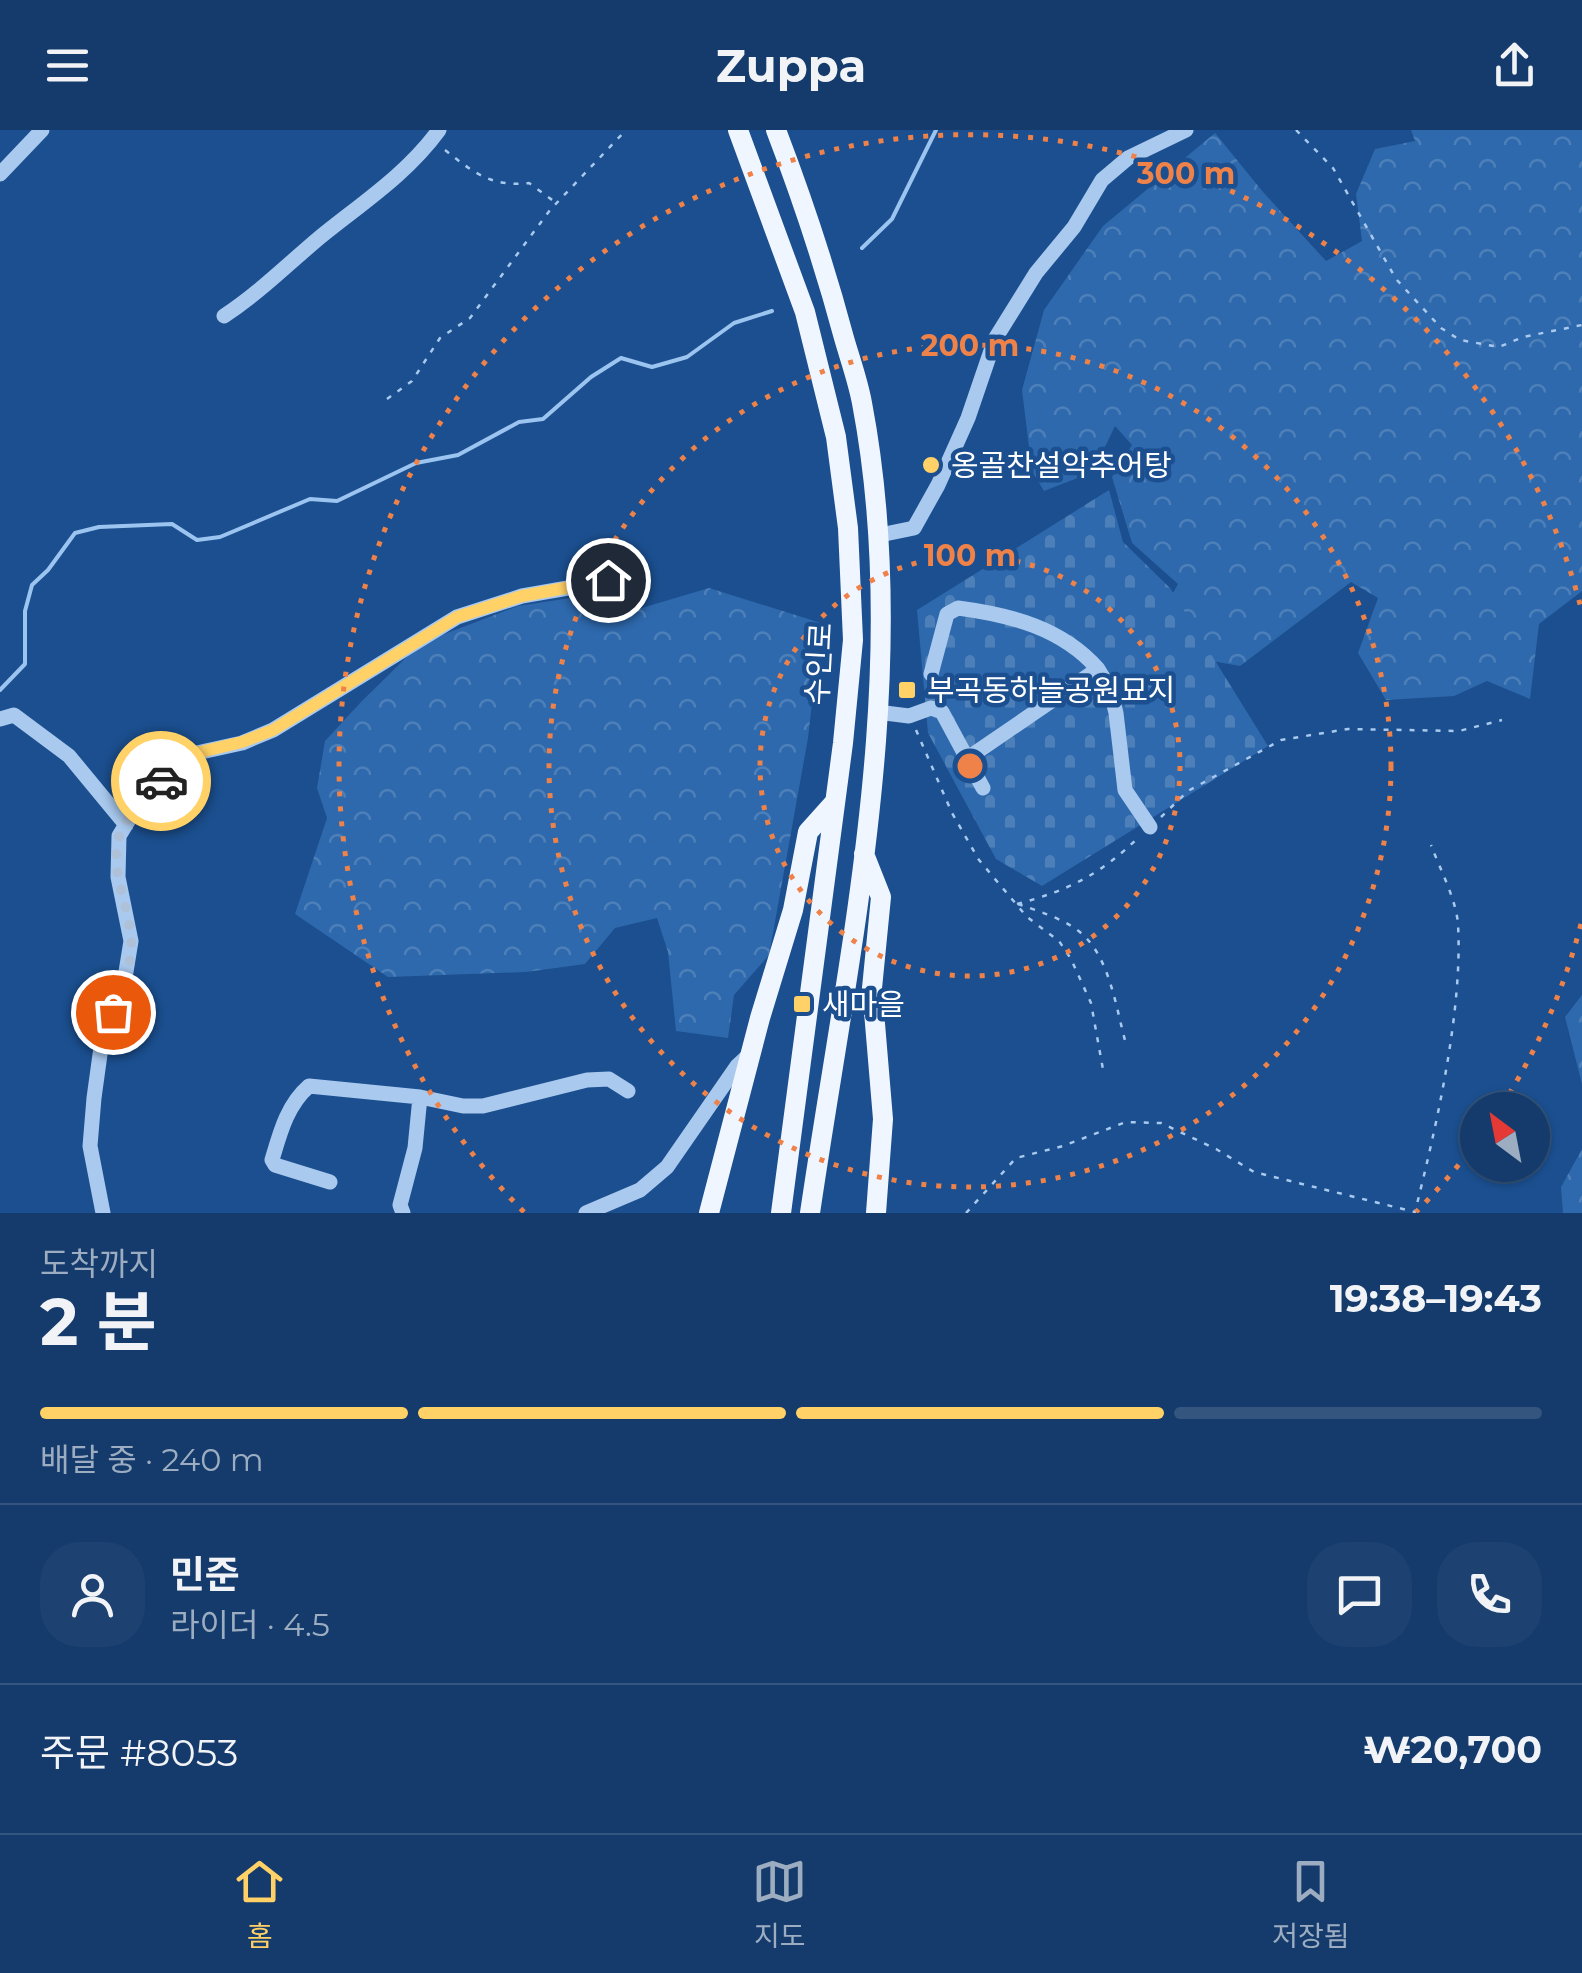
<!DOCTYPE html>
<html lang="ko">
<head>
<meta charset="utf-8">
<style>
  body { margin:0; font-family:Montserrat,"Noto Sans KR",sans-serif; background:#1d4271; color:#f1f3f6; height:100vh; display:flex; flex-direction:column; font-size:38px; white-space:nowrap }
  * { box-sizing:border-box; margin:0 }
  p { font-size:32px; color:#9dadc1 }
  .icon { flex:none; width:55px; height:55px; fill:none; stroke:currentColor; stroke-width:2; stroke-linecap:round; stroke-linejoin:round }
  .map { position:relative; height:1083px; overflow:hidden }
  .sheet { display:flex; flex-direction:column; background:#143b6b; flex:1 }
  .sheet>* { flex:none }
  .needle { width:65px; rotate:328deg }
  .buttons { position:absolute; left:1460px; top:962px; display:grid; gap:20px }
  .buttons a { display:grid; place-items:center; width:90px; height:90px; border-radius:50%; background:#143b6b; box-shadow:0 2px 8px #0004,0 0 0 2px #33557e; font-size:50px }
  .pin { position:absolute; display:grid; place-items:center; width:85px; height:85px; color:#fff; margin:-42px; border:5px solid #fff; border-radius:50%; box-shadow:0 2px 10px #0007 }
  .courier { position:absolute; display:grid; place-items:center; width:100px; height:100px; margin:-50px; border:8px solid #ffd166; border-radius:50%; background:#fff; color:#222; box-shadow:0 2px 12px #0007 }
  .head em { font-style:normal; font-weight:700 }
  .head div { display:flex; flex-direction:column-reverse }
  .head { display:flex; align-items:center; justify-content:space-between; height:170px; padding:0 40px }
  h1 { font-size:65px; font-weight:700; line-height:75px }
  .bar { display:grid; grid-template-columns:repeat(4,1fr); gap:15px 10px; align-content:center; height:120px; padding:0 40px }
  .bar i { height:12px; border-radius:8px; background:#33557e }
  .bar .selected { background:#ffd166 }
  .bar p { grid-column:span 4 }
  .line { display:flex; align-items:center; gap:25px; padding:0 40px; border-top:2px solid #33557e }
  .line div { flex:1 }
  .round { display:grid; place-items:center; flex:none; width:105px; height:105px; border-radius:40px; background:#1d4271 }
  header { display:flex; justify-content:space-between; align-items:center; height:130px; padding:0 40px; background:#143b6b; font-size:45px; font-weight:700 }
  .tab-bar { display:flex; justify-content:space-around; align-items:center; height:140px; border-top:2px solid #33557e; background:#143b6b; font-size:28px; color:#9dadc1 }
  .tab-bar a { display:grid; justify-items:center; gap:5px }
  .tab-bar .selected { color:#ffd166 }
  .map>svg:first-child { display:block }
  .forest { fill:url(#forest-crowns) }
  .cemetery { fill:url(#cemetery-stones) }
  .lines { fill:none; stroke-linecap:round; stroke-linejoin:round }
  .stream { stroke:#9cc4f0; stroke-width:4 }
  .path { stroke:#a9c9ee; stroke-width:2.5; stroke-dasharray:5 8; stroke-linecap:butt }
  .minor { stroke:#a9c9ee; stroke-width:15 }
  .major { stroke:#f0f6ff; stroke-width:20 }
  .done { stroke:#afc1d8; stroke-width:10; stroke-dasharray:0 18 }
  .route { stroke:#ffd166; stroke-width:12 }
  .ring { fill:none; stroke:#ee8249; stroke-width:5; stroke-dasharray:5 10 }
  .poi-dot { fill:#ffd166; stroke:#1b4f8f; stroke-width:4 }
  .labels { text-anchor:middle; dominant-baseline:central; stroke-width:9; stroke-linejoin:round; paint-order:stroke }
  .poi-label { font-size:30px; fill:#fff; stroke:#1b4f8f; text-anchor:start }
  .street-label { font-size:30px; fill:#fff; stroke:#1b4f8f }
  .centre { fill:#ee8249; stroke:#1b4f8f; stroke-width:5 }
  .ring-label { font-size:30px; text-anchor:middle; font-weight:bold; fill:#ee8249; stroke:#1b4f8f; stroke-width:9; stroke-linejoin:round; paint-order:stroke }
</style>
</head>
<body>
<header><svg class="icon" aria-label="menu" viewBox="0 0 24 24"><path d="M4 6h16M4 12h16M4 18h16"/></svg>Zuppa<svg class="icon" aria-label="share" viewBox="0 0 24 24"><path d="M12 15V3M7 8l5-5 5 5M5 13v7h14v-7"/></svg></header>
<div class="map">
<svg width="1582" height="1083" viewBox="0 0 1582 1083">
  <defs>
    <pattern id="forest-crowns" width="20" height="18" patternUnits="userSpaceOnUse" patternTransform="scale(2.5)"><rect width="20" height="18" fill="#2e69ad"/><path d="M2 6a3 3 0 1 1 6 0M12 15a3 3 0 1 1 6 0" fill="none" stroke="#4d80b9"/></pattern>
    <pattern id="cemetery-stones" width="16" height="16" patternUnits="userSpaceOnUse" patternTransform="scale(2.5)"><rect width="16" height="16" fill="#2e69ad"/><path d="M2 7V4a2 2 0 0 1 4 0v3zM10 15v-3a2 2 0 0 1 4 0v3z" fill="#4d80b9"/></pattern>
  </defs>
  <rect width="100%" height="100%" fill="#1b4f8f"/>
  <path class="forest" d="M1411,0H1582V461L1539,494L1530,569L1487,551L1454,566L1386,570L1358,523L1378,468L1351,452L1240,536L1179,525L1163,481L1178,454L1132,413L1112,347L1132,315L1115,296L1093,342L1044,361L1032,341L1022,260L1044,180L1103,96L1215,3L1263,62L1326,131L1362,111L1356,64L1375,19L1415,11Z
    M709,458L821,493L808,608L769,825L734,865L728,908L676,901L668,822L657,788L615,798L585,834L526,842L388,847L295,784L327,688L317,658L325,611L361,572L421,513L518,476L610,462L635,480Z
    M1582,865V954L1565,887Z
    M1582,1019V1083H1563L1561,1057Z"/>
  <path class="cemetery" d="M1109,360L1123,412L1170,458L1268,616L1042,756L996,729L928,603L917,480Z"/>
  <g class="lines">
    <path class="stream" d="M862,118L892,89L936,0
      M0,560L25,534V481L32,455L48,440L75,403L99,397L172,394L197,410L220,407L310,369L337,371L416,333L458,325L519,292L543,289L591,247L621,228L652,237L687,227L734,193L772,181"/>
    <path class="path" d="M1296,0L1333,38L1396,149L1441,198L1460,210L1499,217L1523,207L1582,195
      M445,20C474,43 491,57 529,53L555,72
      M387,269L412,251L440,208L470,188L550,80L626,0
      M916,600L952,683L979,730L1027,787L1059,811L1071,829L1091,873L1104,945
      M1161,687L1188,661L1281,610L1348,599L1459,601L1502,590
      M1017,774C1070,760 1101,744 1140,706
      M1018,774C1041,782 1072,791 1088,810C1111,836 1117,882 1126,914
      M966,1083L1016,1028L1063,1016L1126,992L1161,993L1216,1019L1254,1042L1415,1082C1436,998 1463,881 1458,794C1456,769 1440,739 1431,715"/>
    <path class="minor" d="M0,44L42,0
      M224,186C259,163 287,135 319,108C362,73 406,45 439,0
      M880,405L914,398L938,355L968,288L995,209L1036,143L1074,97L1102,50L1128,28L1186,0
      M1098,539L1110,559L1116,583L1125,660L1150,697
      M931,544L947,484L958,478C1011,485 1062,498 1098,539L968,628
      M877,582L909,586L931,578L942,582L983,658
      M0,589L14,585L69,626L126,695
      M420,967L463,976H483L587,950L609,949L628,961
      M330,1052L275,1035L272,1030C280,1003 287,975 309,956L420,967L415,1018L400,1075L403,1083
      M103,1083L90,1016L94,968L102,910L124,854L131,811L118,747L119,706L136,678L160,652L192,624L242,613L273,600L457,487L522,466L608,451
      M586,1083L640,1060L667,1037L737,936L751,923"/>
    <path class="major" d="M738,0L805,182L836,307L848,398L853,510L843,613L781,1083
      M776,0C802,68 825,137 844,208C850,229 858,251 862,273C913,541 849,818 810,1083
      M864,724L881,767L872,858L883,989L876,1083
      M709,1083L760,888L793,780L808,702L834,673"/>
  </g>
  <g class="lines">
    <path class="done" d="M113,882C122,860 133,832 131,807C128,774 110,741 119,707C125,686 146,667 161,651"/>
    <path class="route" d="M161,651L192,624L242,612L273,600L457,487L522,466L608,450"/>
  </g>
  <g class="ring">
    <circle cx="970" cy="636" r="210"/>
    <circle cx="970" cy="636" r="421"/>
    <path d="M1581 794A631 631 0 0 1 1499 980M1477 1011A631 631 0 0 1 1416 1082M524 1082A631 631 0 1 1 1581 478"/>
  </g>
  <g class="poi-dot">
    <circle cx="931" cy="335" r="10"/>
    <rect x="897" y="550" width="20" height="20" rx="5"/>
    <rect x="792" y="864" width="20" height="20" rx="5"/>
  </g>
  <g class="labels">
    <g class="poi-label">
      <text x="951" y="335">옹골찬설악추어탕</text>
      <text x="927" y="560">부곡동하늘공원묘지</text>
      <text x="822" y="874">새마을</text>
    </g>
    <g class="street-label">
      <text transform="translate(819 534) rotate(-87)">수인로</text>
    </g>
  </g>
  <circle cx="970" cy="636" r="15" class="centre"/>
  <g class="ring-label">
    <text x="1186" y="54">300 m</text>
    <text x="970" y="226">200 m</text>
    <text x="970" y="436">100 m</text>
  </g>
</svg>
<div class="buttons">
<a><svg class="needle" viewBox="-14 -14 28 28"><path d="M0-13l5 13h-10z" fill="#e53935"/><path d="M0 13l5-13h-10z" fill="#9dadc1"/></svg></a>
</div>
<div class="pin" style="left:113px;top:882px;background:#ea580c"><svg class="icon" aria-label="bag" viewBox="0 0 24 24"><path d="M5 8h14l-1 12H6zM9 8a3 3 0 0 1 6 0"/></svg></div>
<div class="pin" style="left:608px;top:450px;background:#1f2937"><svg class="icon" aria-label="home" viewBox="0 0 24 24"><path d="M3 11l9-7 9 7M6 9v11h12V9"/></svg></div>
<div class="courier" style="left:161px;top:651px"><svg class="icon" aria-label="car" viewBox="0 0 24 24"><path d="M5 17H2v-5l4-1 3-4h7l3 4 3 1v5h-3M9 17h6M6 11h13"/><circle cx="7" cy="17" r="2"/><circle cx="17" cy="17" r="2"/></svg></div>
</div>
<section class="sheet">
<div class="head"><div><h1>2 분</h1><p>도착까지</p></div><em>19:38–19:43</em></div>
<div class="bar"><i class="selected"></i><i class="selected"></i><i class="selected"></i><i></i><p>배달 중 · 240 m</p></div>
<div class="line" style="height:180px"><a class="round"><svg class="icon" aria-label="person" viewBox="0 0 24 24"><circle cx="12" cy="8" r="4"/><path d="M4 21q1-7 8-7t8 7"/></svg></a><div><b>민준</b><p>라이더 · 4.5</p></div><a class="round"><svg class="icon" aria-label="chat" viewBox="0 0 24 24"><path d="M4 5h16v11H9l-5 4z"/></svg></a><a class="round"><svg class="icon" aria-label="phone" viewBox="0 0 24 24"><path d="M5 4h4l2 5-3 2q2 4 5 5l2-3 5 2v4C11 20 4 13 5 4z"/></svg></a></div>
<div class="line" style="height:130px"><div>주문 #8053</div><b>₩20,700</b></div>
</section>
<nav class="tab-bar">
<a class="selected"><svg class="icon" aria-label="home" viewBox="0 0 24 24"><path d="M3 11l9-7 9 7M6 9v11h12V9"/></svg>홈</a>
<a><svg class="icon" aria-label="map" viewBox="0 0 24 24"><path d="M3 6l6-2 6 2 6-2v14l-6 2-6-2-6 2zM9 4v14M15 6v14"/></svg>지도</a>
<a><svg class="icon" aria-label="saved" viewBox="0 0 24 24"><path d="M7 4h10v16l-5-4-5 4z"/></svg>저장됨</a>
</nav>
</body>
</html>
